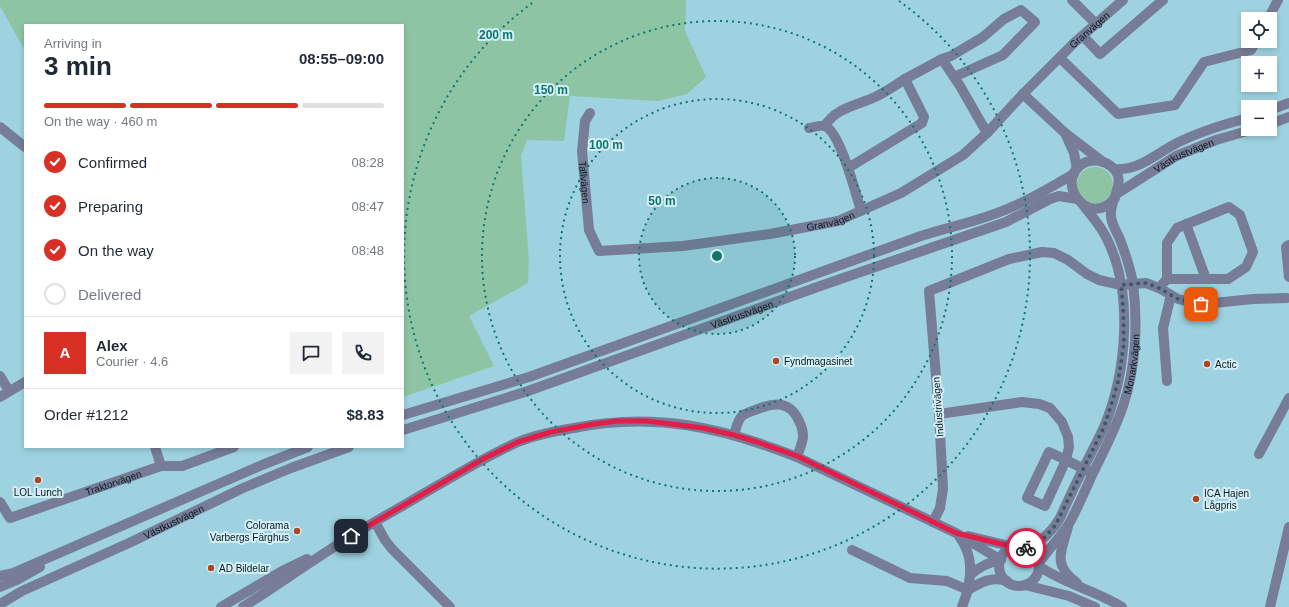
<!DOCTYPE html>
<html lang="en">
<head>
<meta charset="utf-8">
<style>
  body { margin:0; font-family:Arial,sans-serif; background:#f2f2f3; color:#1f2937; height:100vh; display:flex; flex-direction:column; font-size:15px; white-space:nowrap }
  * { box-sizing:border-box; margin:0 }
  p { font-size:13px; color:#747a83 }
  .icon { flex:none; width:22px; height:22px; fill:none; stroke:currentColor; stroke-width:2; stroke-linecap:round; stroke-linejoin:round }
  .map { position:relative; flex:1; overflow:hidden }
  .side { position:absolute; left:24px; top:24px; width:380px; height:424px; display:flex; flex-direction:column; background:#fff; border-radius:0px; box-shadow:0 2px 6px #0003 }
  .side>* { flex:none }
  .buttons { position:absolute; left:1241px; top:12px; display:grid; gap:8px }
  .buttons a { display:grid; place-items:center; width:36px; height:36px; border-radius:0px; background:#fff; box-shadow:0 2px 6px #0003; font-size:20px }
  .pin { position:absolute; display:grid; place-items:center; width:34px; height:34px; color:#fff; margin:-17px; border-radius:8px; box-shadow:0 2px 6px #0006 }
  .courier { position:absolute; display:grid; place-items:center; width:40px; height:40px; margin:-20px; border:3px solid #e11d48; border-radius:50%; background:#fff; color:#222; box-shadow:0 1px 5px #0007 }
  .headline em { font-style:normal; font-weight:700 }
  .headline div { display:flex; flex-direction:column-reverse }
  .headline { display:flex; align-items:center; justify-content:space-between; height:68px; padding:0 20px }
  h1 { font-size:26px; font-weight:700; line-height:30px }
  .bar { display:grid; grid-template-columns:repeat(4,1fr); gap:6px 4px; align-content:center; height:48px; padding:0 20px }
  .bar i { height:5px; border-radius:3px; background:#e0e1e3 }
  .bar .selected { background:#d93025 }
  .bar p { grid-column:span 4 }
  .line { display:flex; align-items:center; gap:10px; padding:0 20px; border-top:1px solid #e0e1e3 }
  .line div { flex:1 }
  .round { display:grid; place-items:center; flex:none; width:42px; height:42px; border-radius:0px; background:#f2f2f3 }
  ol { padding:0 20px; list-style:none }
  li { display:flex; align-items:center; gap:12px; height:44px }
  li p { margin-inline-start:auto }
  li .icon { padding:4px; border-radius:50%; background:#d93025; color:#fff; stroke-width:4 }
  li:last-child { color:#747a83 }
  li i { width:22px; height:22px; border:2px solid #e0e1e3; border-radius:50% }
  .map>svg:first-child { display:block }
  .green { fill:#8dc5a4 }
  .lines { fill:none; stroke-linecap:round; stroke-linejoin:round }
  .minor { stroke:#777c97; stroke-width:10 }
  .done { stroke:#3b5b64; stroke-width:4; stroke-dasharray:0 7.2 }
  .route { stroke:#e11d48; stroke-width:5 }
  .ring { fill:none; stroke:#0f766e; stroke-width:2; stroke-dasharray:2 4 }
  .poi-dot { fill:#ae4625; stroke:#d5eef6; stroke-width:1.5 }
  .labels { text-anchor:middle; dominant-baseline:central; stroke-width:4; stroke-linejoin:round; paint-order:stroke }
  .street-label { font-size:10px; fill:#061b20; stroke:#d5eef6 }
  .poi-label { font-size:10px; fill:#061b20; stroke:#d5eef6; text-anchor:start }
  .centre { fill:#0f766e; stroke:#d5eef6; stroke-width:2 }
  .ring-label { font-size:12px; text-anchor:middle; font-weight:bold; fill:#0f766e; stroke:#d5eef6; stroke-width:4; stroke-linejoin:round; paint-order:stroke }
</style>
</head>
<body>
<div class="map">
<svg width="1289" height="607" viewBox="0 0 1289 607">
  <rect width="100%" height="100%" fill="#9ed2e1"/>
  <path class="green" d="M0,0H686L685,31L706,77L687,94L658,101L570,96L564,141L527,140L521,156L529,260L528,283L469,316L494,366L403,397V25H25V51L0,6Z
    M1077 185a18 18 0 1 1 36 0a18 18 0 1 1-36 0Z"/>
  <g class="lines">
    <g class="minor">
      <path d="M1072,0L1096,24"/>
      <path d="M1268,19L1278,0"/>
      <path d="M1083,36L1100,54L1163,0"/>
      <path d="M1060,58L1118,114L1175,105L1204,62L1251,50L1256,41"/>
      <path d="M942,59L951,56L983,37L1004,19L1021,10L1035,22L1003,55L954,77"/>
      <path d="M905,79L942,59L960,86L987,133"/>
      <path d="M1023,94L1065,133L1103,162"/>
      <path d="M1270,110L1289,103"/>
      <path id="s1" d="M590,113L585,121L582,151L589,230L599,251L683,246L770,234L838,221L901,193L963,155L987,133L1023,94L1074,43L1123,0"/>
      <path d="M1270,124L1289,117"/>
      <path d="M825,126C835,108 858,105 875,97C886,92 896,85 905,79L924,117L922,123L848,168"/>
      <path d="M0,127L25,147"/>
      <path d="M809,128C814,127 820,125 825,126C840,132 856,194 861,211"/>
      <path d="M1065,133L1074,153L1077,169"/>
      <path d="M1114,169C1141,171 1157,152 1181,141C1202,131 1225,124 1248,118"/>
      <path id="s2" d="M1118,193L1176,156L1216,140L1254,129"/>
      <path d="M1186,224L1206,279"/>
      <path d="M1289,245L1286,247L1289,277"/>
      <path d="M1159,288L1167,279H1228L1246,267L1253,252L1240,215L1229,207L1177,228L1167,243V279"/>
      <path d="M0,376L9,391"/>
      <path d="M1167,381L1163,328L1171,295"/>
      <path d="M0,397L25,382"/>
      <path d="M939,414L1022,402L1039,404L1050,408L1062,422L1068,437L1069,447L1066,460L1090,472"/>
      <path d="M403,415L529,377L921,236C952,226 985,220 1014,206C1035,197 1054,185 1074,174"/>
      <path id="s3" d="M403,430L528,391L823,285L1006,222L1050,199L1059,196L1077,199"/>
      <path d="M734,435C736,429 737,422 741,417C744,413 752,411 758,409C775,402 790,401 799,421C801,425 803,431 803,436C803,443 799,450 797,457"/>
      <path d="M155,447L161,466"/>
      <path d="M1049,452L1066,460L1045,506L1027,498Z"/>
      <path d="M1259,454L1289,398"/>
      <path id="s4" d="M0,502L10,518L161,466H182L234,447"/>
      <path d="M375,522L385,540L392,549L450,607"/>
      <path d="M933,522L940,508L943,489L939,414L929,291L1009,259L1042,252L1054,253L1068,260L1087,274L1099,280L1121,285L1146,283L1159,288L1178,299L1190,302L1214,303L1253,299L1287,298"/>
      <path d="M1068,527C1061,553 1052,564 1077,583"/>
      <path d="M959,536C968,549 971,560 970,575"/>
      <path d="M968,536L1014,547"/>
      <circle cx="1019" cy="566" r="20"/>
      <path d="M1028,548C1042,541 1052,532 1060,518C1068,500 1076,483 1085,465C1091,453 1098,440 1104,427C1127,372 1134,291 1106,237C1100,225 1091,215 1083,205"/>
      <path d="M852,550L910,578L947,581L968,590"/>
      <path id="s5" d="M1039,563C1048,550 1062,535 1070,522C1078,507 1085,491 1092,475C1103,453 1115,430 1123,406C1136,368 1138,323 1133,283C1130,267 1125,252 1119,237C1116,231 1112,224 1111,217C1108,199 1133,177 1106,163C1100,160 1092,160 1086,162C1051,178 1088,231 1115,198"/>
      <path d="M1039,566C1064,584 1095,590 1122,607"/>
      <path d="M0,576L13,573L262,465L308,447"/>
      <path d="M1025,585L1069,596L1095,607"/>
      <path d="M0,587L17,580L40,567"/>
      <path d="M968,590C981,582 992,576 1007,581"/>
      <path id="s6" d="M2,603L22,591L129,543L243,488L291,468L349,447"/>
      <path d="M221,607L282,571L307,559"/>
      <path d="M243,607C279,584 314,559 350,537C373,522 398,509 421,495C453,477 484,457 518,442C535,435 555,431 574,428C655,412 721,427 797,457L956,533L1001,560"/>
      <path d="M962,607L968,590L970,575C979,567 988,562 1001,560"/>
      <path d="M1270,607L1289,527"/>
    </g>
  </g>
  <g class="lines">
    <path class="done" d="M1026,548H1028L1043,539L1055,526L1104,427L1113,399L1118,382L1124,343L1123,306L1121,285L1146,283L1159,288L1178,299L1201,304"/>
    <path class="route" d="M351,536L483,459L518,442L551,432L594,424L617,421H647L703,428L734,435L757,442L797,456L956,533L1014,547L1026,548"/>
  </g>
  <circle cx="717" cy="256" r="78" fill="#0f766e" fill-opacity=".12"/>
  <g class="ring">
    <circle cx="717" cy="256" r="78"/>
    <circle cx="717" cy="256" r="157"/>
    <circle cx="717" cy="256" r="235"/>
    <path d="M899 1A313 313 0 1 1 535 1"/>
  </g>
  <g class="poi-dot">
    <circle cx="776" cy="361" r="4"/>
    <circle cx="1207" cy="364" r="4"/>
    <circle cx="38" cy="480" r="4"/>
    <circle cx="1196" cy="499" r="4"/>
    <circle cx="297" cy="531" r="4"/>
    <circle cx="211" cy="568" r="4"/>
  </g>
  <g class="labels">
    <g class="street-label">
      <text stroke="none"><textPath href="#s1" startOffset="703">Granvägen</textPath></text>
      <text stroke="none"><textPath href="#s2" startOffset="76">Västkustvägen</textPath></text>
      <text stroke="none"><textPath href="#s1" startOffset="71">Tallvägen</textPath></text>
      <text stroke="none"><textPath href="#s1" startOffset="376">Granvägen</textPath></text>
      <text stroke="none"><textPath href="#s3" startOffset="358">Västkustvägen</textPath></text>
      <text stroke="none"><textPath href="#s5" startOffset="222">Monarkvägen</textPath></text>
      <text transform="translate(938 407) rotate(-94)">Industrivägen</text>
      <text stroke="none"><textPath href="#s4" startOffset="128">Traktorvägen</textPath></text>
      <text stroke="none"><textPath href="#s6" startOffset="190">Västkustvägen</textPath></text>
    </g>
    <g class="poi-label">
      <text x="784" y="361">Fyndmagasinet</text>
      <text x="1215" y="364">Actic</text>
      <text x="38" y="492" text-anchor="middle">LOL Lunch</text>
      <text x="1204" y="493">ICA Hajen<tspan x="1204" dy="12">Lågpris</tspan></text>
      <text x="289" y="525" text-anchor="end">Colorama<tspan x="289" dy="12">Varbergs Färghus</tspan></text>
      <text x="219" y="568">AD Bildelar</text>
    </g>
  </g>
  <circle cx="717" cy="256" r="6" class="centre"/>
  <g class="ring-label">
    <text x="496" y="39">200 m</text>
    <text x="551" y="94">150 m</text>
    <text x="606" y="149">100 m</text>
    <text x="662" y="205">50 m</text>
  </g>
</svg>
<div class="buttons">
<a><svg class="icon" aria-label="locate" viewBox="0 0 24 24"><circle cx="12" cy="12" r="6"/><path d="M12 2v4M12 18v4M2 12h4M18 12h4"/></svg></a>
<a>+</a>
<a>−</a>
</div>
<div class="pin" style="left:1201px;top:304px;background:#ea580c"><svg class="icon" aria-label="bag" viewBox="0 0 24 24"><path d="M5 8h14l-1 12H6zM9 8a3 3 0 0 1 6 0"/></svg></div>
<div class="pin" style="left:351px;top:536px;background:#1f2937"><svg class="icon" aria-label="home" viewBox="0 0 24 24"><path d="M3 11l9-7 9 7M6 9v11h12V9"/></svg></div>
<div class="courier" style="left:1026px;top:548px"><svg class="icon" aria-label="bike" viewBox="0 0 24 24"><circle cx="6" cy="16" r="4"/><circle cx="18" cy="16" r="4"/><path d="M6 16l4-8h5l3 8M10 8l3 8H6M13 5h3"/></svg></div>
<section class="side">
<div class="headline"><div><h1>3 min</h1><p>Arriving in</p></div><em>08:55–09:00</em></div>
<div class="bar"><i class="selected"></i><i class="selected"></i><i class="selected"></i><i></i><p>On the way · 460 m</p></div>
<ol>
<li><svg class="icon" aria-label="check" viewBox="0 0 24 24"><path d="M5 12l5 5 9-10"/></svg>Confirmed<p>08:28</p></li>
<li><svg class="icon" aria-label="check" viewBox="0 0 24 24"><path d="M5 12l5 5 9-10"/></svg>Preparing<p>08:47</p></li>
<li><svg class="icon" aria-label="check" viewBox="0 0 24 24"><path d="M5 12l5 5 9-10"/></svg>On the way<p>08:48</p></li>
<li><i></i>Delivered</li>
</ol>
<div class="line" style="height:72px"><b class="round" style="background:#d93025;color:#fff">A</b><div><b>Alex</b><p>Courier · 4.6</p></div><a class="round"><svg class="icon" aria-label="chat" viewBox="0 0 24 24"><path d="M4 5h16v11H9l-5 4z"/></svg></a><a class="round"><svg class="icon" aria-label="phone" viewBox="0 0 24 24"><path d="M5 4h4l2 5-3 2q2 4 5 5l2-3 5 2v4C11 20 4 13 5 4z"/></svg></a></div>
<div class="line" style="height:52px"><div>Order #1212</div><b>$8.83</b></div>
</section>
</div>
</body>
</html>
